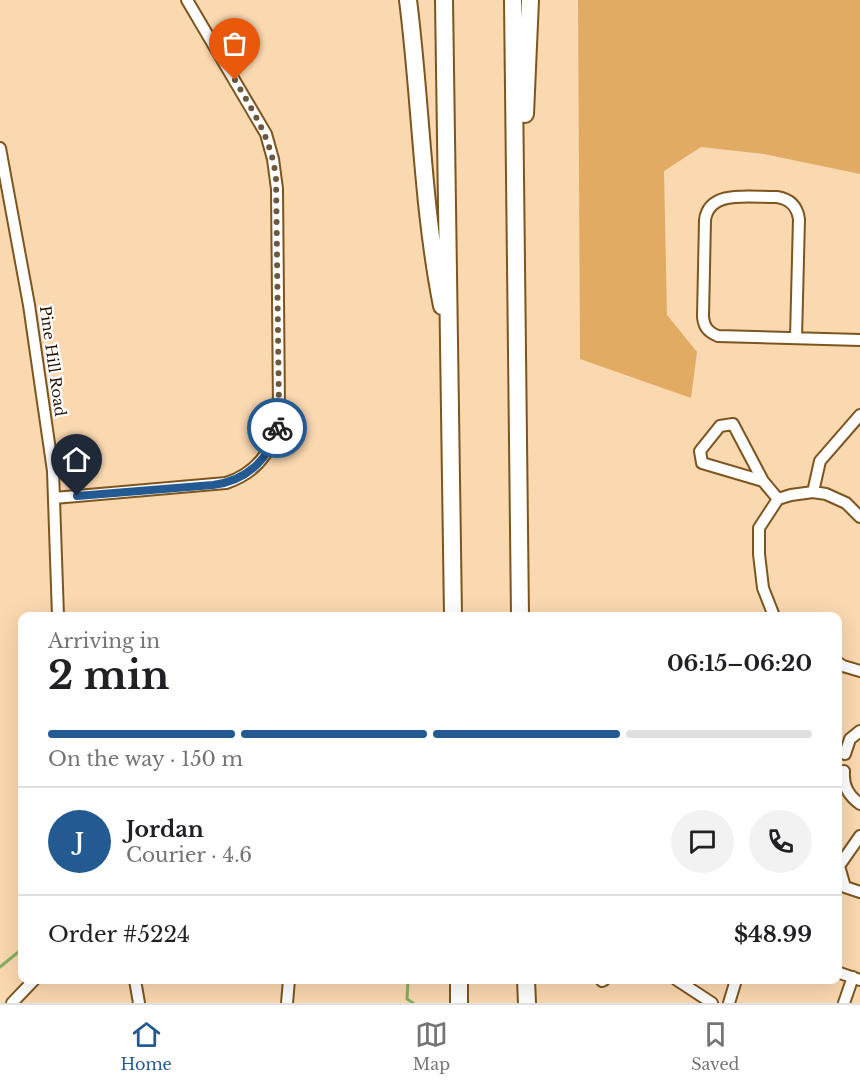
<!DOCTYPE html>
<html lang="en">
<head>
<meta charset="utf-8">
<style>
  body { margin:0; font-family:"Libre Baskerville",serif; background:#f2f2f2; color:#202124; height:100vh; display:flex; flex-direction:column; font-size:22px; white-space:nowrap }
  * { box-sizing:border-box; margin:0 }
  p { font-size:20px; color:#757577 }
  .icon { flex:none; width:33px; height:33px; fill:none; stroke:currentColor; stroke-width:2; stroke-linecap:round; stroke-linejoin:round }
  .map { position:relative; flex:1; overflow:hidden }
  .sheet { position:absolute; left:18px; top:612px; width:824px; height:372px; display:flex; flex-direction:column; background:#fff; border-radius:12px; box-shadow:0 6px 24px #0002 }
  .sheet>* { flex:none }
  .pin { position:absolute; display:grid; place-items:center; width:51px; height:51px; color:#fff; margin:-62px -26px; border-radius:50% 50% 50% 0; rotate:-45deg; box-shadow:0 0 6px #0007 }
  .pin .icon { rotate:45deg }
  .courier { position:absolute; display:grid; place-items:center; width:60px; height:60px; margin:-30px; border:4px solid #245a92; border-radius:50%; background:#fff; color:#222; box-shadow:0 2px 8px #0007 }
  .overview em { font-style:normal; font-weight:700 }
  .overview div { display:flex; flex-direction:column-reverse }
  .overview { display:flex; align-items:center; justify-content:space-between; height:102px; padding:0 30px }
  h1 { font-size:39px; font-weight:700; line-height:45px }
  .bar { display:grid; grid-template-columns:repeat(4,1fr); gap:9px 6px; align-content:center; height:72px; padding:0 30px }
  .bar i { height:8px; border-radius:4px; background:#e0e0e0 }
  .bar .active { background:#245a92 }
  .bar p { grid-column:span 4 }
  .line { display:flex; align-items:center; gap:15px; padding:0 30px; border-top:2px solid #e0e0e0 }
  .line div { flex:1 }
  .round { display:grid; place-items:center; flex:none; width:63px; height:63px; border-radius:32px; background:#f2f2f2 }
  .tab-bar { display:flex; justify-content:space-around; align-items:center; height:84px; border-top:2px solid #e0e0e0; background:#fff; font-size:16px; color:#757577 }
  .tab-bar a { display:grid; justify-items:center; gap:3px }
  .tab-bar .active { color:#245a92 }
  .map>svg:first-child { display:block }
  .green { fill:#e2ab63 }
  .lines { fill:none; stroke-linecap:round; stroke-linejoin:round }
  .stream { stroke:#85af60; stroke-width:3 }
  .minor-casing { stroke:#7c551f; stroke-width:14 }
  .highway-casing { stroke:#7c551f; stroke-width:20 }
  .minor { stroke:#fff; stroke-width:10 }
  .highway { stroke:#fff; stroke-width:16 }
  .done { stroke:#6d573e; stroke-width:6; stroke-dasharray:0 10.8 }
  .route { stroke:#245a92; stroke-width:8 }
  .labels { text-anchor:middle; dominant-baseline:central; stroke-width:4.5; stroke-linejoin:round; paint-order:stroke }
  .street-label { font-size:15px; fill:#211100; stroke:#fff }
</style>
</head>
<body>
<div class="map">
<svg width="860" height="1003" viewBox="0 0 860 1003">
  <rect width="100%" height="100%" fill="#fad8b0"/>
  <path class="green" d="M578,0H860V174L764,154L701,147L664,171L667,315L697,352L691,398L580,359Z"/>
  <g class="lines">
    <path class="stream" d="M0,967L22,949
      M408,980L407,999L413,1003"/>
    <defs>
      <path id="minor" d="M0,148L29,305L53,471L58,616
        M796,338L799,219C797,206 790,199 777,197C754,198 709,188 705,220L703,317C704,327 708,332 718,336L860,340
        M763,481L702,463L700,451L720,426L733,424L763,481L778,499
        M813,492L820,461L860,415
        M54,498L226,483C260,472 278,444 279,409L277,189L273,159L266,134L187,0
        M774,616L763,588L759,554V528L778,499L791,495L813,492L826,494L846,503L860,517
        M837,662L843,666L860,671
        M845,754L850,739L860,731
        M844,771C843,786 848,795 860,804
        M860,836L839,866L845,887L860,892
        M837,972L860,980
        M135,980L139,1003
        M677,980L712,1003
        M602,981L604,980
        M12,1003L34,980
        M287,1003L289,980
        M729,1003L736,980
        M844,1003L853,977"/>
      <path id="highway" d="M408,0C421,102 422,205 442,306
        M444,0L453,616
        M513,0L520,616
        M525,114L530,0
        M459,980V1003
        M526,980L527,1003"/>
    </defs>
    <use href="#minor" class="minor-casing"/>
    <use href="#highway" class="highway-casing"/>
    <use href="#minor" class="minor"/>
    <use href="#highway" class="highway"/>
  </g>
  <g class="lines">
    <path class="done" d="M235,80C255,115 271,138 276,178L279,410L277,428"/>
    <path class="route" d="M77,496L213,485C245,481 270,460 277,428"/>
  </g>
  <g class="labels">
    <g class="street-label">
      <text transform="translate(53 361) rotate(82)">Pine Hill Road</text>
    </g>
  </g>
</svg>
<div class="pin" style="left:235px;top:80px;background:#ea580c"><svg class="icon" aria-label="bag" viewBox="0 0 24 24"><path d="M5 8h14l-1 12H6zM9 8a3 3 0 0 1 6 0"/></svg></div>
<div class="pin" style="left:77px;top:496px;background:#1f2937"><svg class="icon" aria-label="home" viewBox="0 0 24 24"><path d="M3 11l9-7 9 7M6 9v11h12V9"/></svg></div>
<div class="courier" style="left:277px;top:428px"><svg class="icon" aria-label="bike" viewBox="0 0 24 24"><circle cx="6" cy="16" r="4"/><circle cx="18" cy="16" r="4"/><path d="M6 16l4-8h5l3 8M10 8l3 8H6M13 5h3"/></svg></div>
<section class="sheet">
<div class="overview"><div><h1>2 min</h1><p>Arriving in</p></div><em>06:15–06:20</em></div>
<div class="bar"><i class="active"></i><i class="active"></i><i class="active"></i><i></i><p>On the way · 150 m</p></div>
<div class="line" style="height:108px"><b class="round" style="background:#245a92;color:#fff">J</b><div><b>Jordan</b><p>Courier · 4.6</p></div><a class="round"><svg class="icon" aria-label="chat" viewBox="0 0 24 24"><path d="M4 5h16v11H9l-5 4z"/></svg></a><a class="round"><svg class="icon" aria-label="phone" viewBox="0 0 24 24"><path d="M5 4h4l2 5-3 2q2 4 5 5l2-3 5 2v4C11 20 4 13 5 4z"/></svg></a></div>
<div class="line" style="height:78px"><div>Order #5224</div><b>$48.99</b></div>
</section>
</div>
<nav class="tab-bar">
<a class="active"><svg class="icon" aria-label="home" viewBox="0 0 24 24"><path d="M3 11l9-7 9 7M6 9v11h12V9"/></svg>Home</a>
<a><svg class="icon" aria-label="map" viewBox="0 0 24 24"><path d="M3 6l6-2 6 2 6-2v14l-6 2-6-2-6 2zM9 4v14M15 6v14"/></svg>Map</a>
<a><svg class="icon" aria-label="saved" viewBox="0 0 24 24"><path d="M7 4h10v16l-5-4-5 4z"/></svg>Saved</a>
</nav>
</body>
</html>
